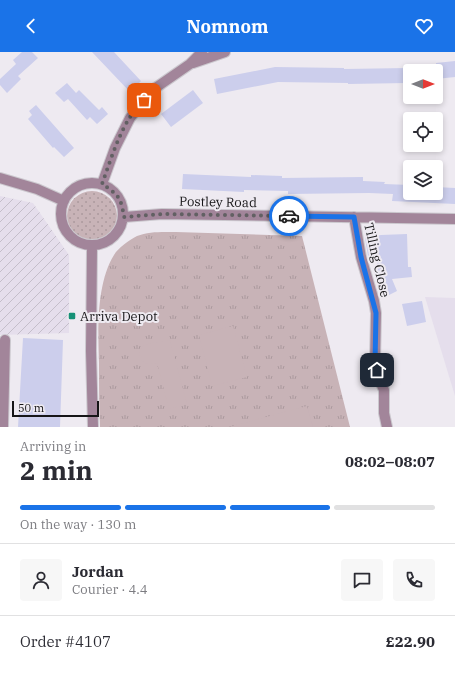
<!DOCTYPE html>
<html lang="en">
<head>
<meta charset="utf-8">
<style>
  body { margin:0; font-family:"IBM Plex Serif",serif; background:#f7f7f7; color:#2b2b33; height:100vh; display:flex; flex-direction:column; font-size:15px; white-space:nowrap }
  * { box-sizing:border-box; margin:0 }
  p { font-size:13px; color:#7c7c81 }
  .icon { flex:none; width:22px; height:22px; fill:none; stroke:currentColor; stroke-width:2; stroke-linecap:round; stroke-linejoin:round }
  .map { position:relative; height:375px; overflow:hidden }
  .details { display:flex; flex-direction:column; background:#fff; flex:1 }
  .details>* { flex:none }
  .needle { width:26px; rotate:90deg }
  .fabs { position:absolute; left:403px; top:12px; display:grid; gap:8px }
  .fabs a { display:grid; place-items:center; width:40px; height:40px; border-radius:4px; background:#fff; box-shadow:0 2px 6px #0003; font-size:20px }
  .scale { position:absolute; left:12px; bottom:10px; width:87px; box-sizing:border-box; padding-left:4px; border:2px solid #161517; border-top:0; font-size:11px; line-height:14px; white-space:nowrap; color:#161517; -webkit-text-stroke:3px #eeeaf1; paint-order:stroke }
  .pin { position:absolute; display:grid; place-items:center; width:34px; height:34px; color:#fff; margin:-17px; border-radius:8px; box-shadow:0 2px 6px #0006 }
  .courier { position:absolute; display:grid; place-items:center; width:40px; height:40px; margin:-20px; border:3px solid #1a73e8; border-radius:50%; background:#fff; color:#222; box-shadow:0 1px 5px #0007 }
  .headline em { font-style:normal; font-weight:800 }
  .headline div { display:flex; flex-direction:column-reverse }
  .headline { display:flex; align-items:center; justify-content:space-between; height:68px; padding:0 20px }
  h1 { font-size:26px; font-weight:800; line-height:30px }
  .bar { display:grid; grid-template-columns:repeat(4,1fr); gap:6px 4px; align-content:center; height:48px; padding:0 20px }
  .bar i { height:5px; border-radius:3px; background:#e1e1e2 }
  .bar .selected { background:#1a73e8 }
  .bar p { grid-column:span 4 }
  .line { display:flex; align-items:center; gap:10px; padding:0 20px; border-top:1px solid #e1e1e2 }
  .line div { flex:1 }
  .round { display:grid; place-items:center; flex:none; width:42px; height:42px; border-radius:4px; background:#f7f7f7 }
  header { display:flex; justify-content:space-between; align-items:center; height:52px; padding:0 20px; background:#1a73e8; color:#fff; font-size:18px; font-weight:800 }
  .map>svg:first-child { display:block }
  .built { fill:#e5deec }
  .industrial { fill:url(#industrial-furrows) }
  .grass { fill:url(#grass-dots) }
  .park { fill:url(#park-tufts) }
  .garden { fill:#c8b3b7 }
  .building { fill:#ccceec }
  .lines { fill:none; stroke-linecap:round; stroke-linejoin:round }
  .minor-casing { stroke:#cbc8ce; stroke-width:12 }
  .minor { stroke:#a2859a; stroke-width:10 }
  .done { stroke:#626063; stroke-width:4; stroke-dasharray:0 7.2 }
  .route { stroke:#1a73e8; stroke-width:5 }
  .poi-dot { fill:#169177; stroke:#eeeaf1; stroke-width:1.5 }
  .labels { text-anchor:middle; dominant-baseline:central; stroke-width:4; stroke-linejoin:round; paint-order:stroke }
  .street-label { font-size:13px; fill:#161517; stroke:#eeeaf1 }
  .poi-label { font-size:13px; fill:#161517; stroke:#eeeaf1; text-anchor:start }
</style>
</head>
<body>
<header><svg class="icon" aria-label="back" viewBox="0 0 24 24"><path d="M15 5l-7 7 7 7"/></svg>Nomnom<svg class="icon" aria-label="heart" viewBox="0 0 24 24"><path d="M12 20l-8-8c-3-5 5-10 8-4 3-6 11-1 8 4z"/></svg></header>
<div class="map">
<svg width="455" height="375" viewBox="0 0 455 375">
  <defs>
    <pattern id="industrial-furrows" width="10" height="10" patternUnits="userSpaceOnUse"><rect width="10" height="10" fill="#e5deec"/><path d="M-1 1l2-2M0 10L10 0M9 11l2-2" fill="none" stroke="#c4beca"/></pattern>
    <pattern id="grass-dots" width="8" height="8" patternUnits="userSpaceOnUse"><rect width="8" height="8" fill="#c8b3b7"/><path d="M2 2h.1M6 6h.1" fill="none" stroke="#ab999d" stroke-width="1.8" stroke-linecap="round"/></pattern>
    <pattern id="park-tufts" width="24" height="20" patternUnits="userSpaceOnUse"><rect width="24" height="20" fill="#c8b3b7"/><path d="M3 7l-1-3M5 7V3M7 7l1-3M15 17l-1-3M17 17v-4M19 17l1-3" fill="none" stroke="#ab999d"/></pattern>
  </defs>
  <rect width="100%" height="100%" fill="#eeeaf1"/>
  <path class="built" d="M425,245L455,246V344Z"/>
  <path class="industrial" d="M0,144L33,151L69,203V281L0,283Z"/>
  <path class="grass" d="M67 164a25 25 0 1 1 50 0a25 25 0 1 1-50 0Z"/>
  <path class="park" d="M176,180L302,184L350,375H100C99,354 99,332 99,311C98,279 96,232 114,203C118,196 129,188 137,184C149,179 164,180 176,180Z"/>
  <path class="garden" d="M233,274L247,325L212,334L199,283Z
    M170,288L187,352L169,357L157,311C154,311 149,313 145,311C138,308 138,296 145,293C152,290 162,290 170,288Z
    M307,354L313,375H229Z"/>
  <path class="building" d="M22,0H32L38,6L18,24L21,27L7,41L0,33V27L16,12L13,8Z
    M92,0H114L141,29L130,40Z
    M455,9V25L436,27V11Z
    M275,15L344,16V17L407,16V31L348,32V31L278,30L217,42L214,27Z
    M67,31L76,41L79,38L99,58L102,55L108,62L97,72L90,65L87,68L68,47L64,50L55,41Z
    M193,38L203,51L171,75L161,62Z
    M36,53L74,96L64,105L54,95L53,96L28,67L32,63L29,59Z
    M183,122L251,125V123L282,124V126L363,125V129L385,130L384,132L410,133V141H436V135L455,136V152L392,149L393,142L369,141L288,142V139L244,138V140L182,137Z
    M407,182L408,215H411L412,225L392,227L397,239L385,245L377,228L379,227L376,202L368,204L365,186L381,183Z
    M422,249L426,270L407,274L402,252Z
    M23,286L63,288L60,375H18Z"/>
  <g class="lines">
    <defs>
      <path id="minor" d="M193,11L225,0
        M0,126L37,137L64,149
        M61 162a31 31 0 1 1 62 0a31 31 0 1 1-62 0Z
        M102,132L115,96L130,66L151,39L190,12L202,0
        M124,165L162,162L455,167
        M354,165L361,205L374,249L376,261L375,310L378,325L384,338V361L387,375
        M92,194L91,299L93,375
        M3,375L5,288"/>
    </defs>
    <use href="#minor" class="minor-casing"/>
    <use href="#minor" class="minor"/>
  </g>
  <g class="lines">
    <path class="done" d="M144,48C139,54 134,59 130,65C117,86 110,110 102,132C119,143 121,146 124,165L162,162L289,164"/>
    <path class="route" d="M289,164L354,165L361,205L376,261L375,310L377,318"/>
  </g>
  <rect class="poi-dot" x="68" y="260" width="8" height="8" rx="2"/>
  <g class="labels">
    <g class="street-label">
      <text transform="translate(218 150) rotate(1)">Postley Road</text>
      <text transform="translate(377 208) rotate(77)">Tilling Close</text>
    </g>
    <g class="poi-label">
      <text x="80" y="264">Arriva Depot</text>
    </g>
  </g>
</svg>
<div class="fabs">
<a><svg class="needle" viewBox="-14 -14 28 28"><path d="M0-13l5 13h-10z" fill="#e53935"/><path d="M0 13l5-13h-10z" fill="#7c7c81"/></svg></a>
<a><svg class="icon" aria-label="locate" viewBox="0 0 24 24"><circle cx="12" cy="12" r="6"/><path d="M12 2v4M12 18v4M2 12h4M18 12h4"/></svg></a>
<a><svg class="icon" aria-label="layers" viewBox="0 0 24 24"><path d="M12 4l9 5-9 5-9-5zM3 14l9 5 9-5"/></svg></a>
</div>
<div class="scale">50 m</div>
<div class="pin" style="left:144px;top:48px;background:#ea580c"><svg class="icon" aria-label="bag" viewBox="0 0 24 24"><path d="M5 8h14l-1 12H6zM9 8a3 3 0 0 1 6 0"/></svg></div>
<div class="pin" style="left:377px;top:318px;background:#1f2937"><svg class="icon" aria-label="home" viewBox="0 0 24 24"><path d="M3 11l9-7 9 7M6 9v11h12V9"/></svg></div>
<div class="courier" style="left:289px;top:164px"><svg class="icon" aria-label="car" viewBox="0 0 24 24"><path d="M5 17H2v-5l4-1 3-4h7l3 4 3 1v5h-3M9 17h6M6 11h13"/><circle cx="7" cy="17" r="2"/><circle cx="17" cy="17" r="2"/></svg></div>
</div>
<section class="details">
<div class="headline"><div><h1>2 min</h1><p>Arriving in</p></div><em>08:02–08:07</em></div>
<div class="bar"><i class="selected"></i><i class="selected"></i><i class="selected"></i><i></i><p>On the way · 130 m</p></div>
<div class="line" style="height:72px"><a class="round"><svg class="icon" aria-label="person" viewBox="0 0 24 24"><circle cx="12" cy="8" r="4"/><path d="M4 21q1-7 8-7t8 7"/></svg></a><div><b>Jordan</b><p>Courier · 4.4</p></div><a class="round"><svg class="icon" aria-label="chat" viewBox="0 0 24 24"><path d="M4 5h16v11H9l-5 4z"/></svg></a><a class="round"><svg class="icon" aria-label="phone" viewBox="0 0 24 24"><path d="M5 4h4l2 5-3 2q2 4 5 5l2-3 5 2v4C11 20 4 13 5 4z"/></svg></a></div>
<div class="line" style="height:52px"><div>Order #4107</div><b>£22.90</b></div>
</section>
</body>
</html>
